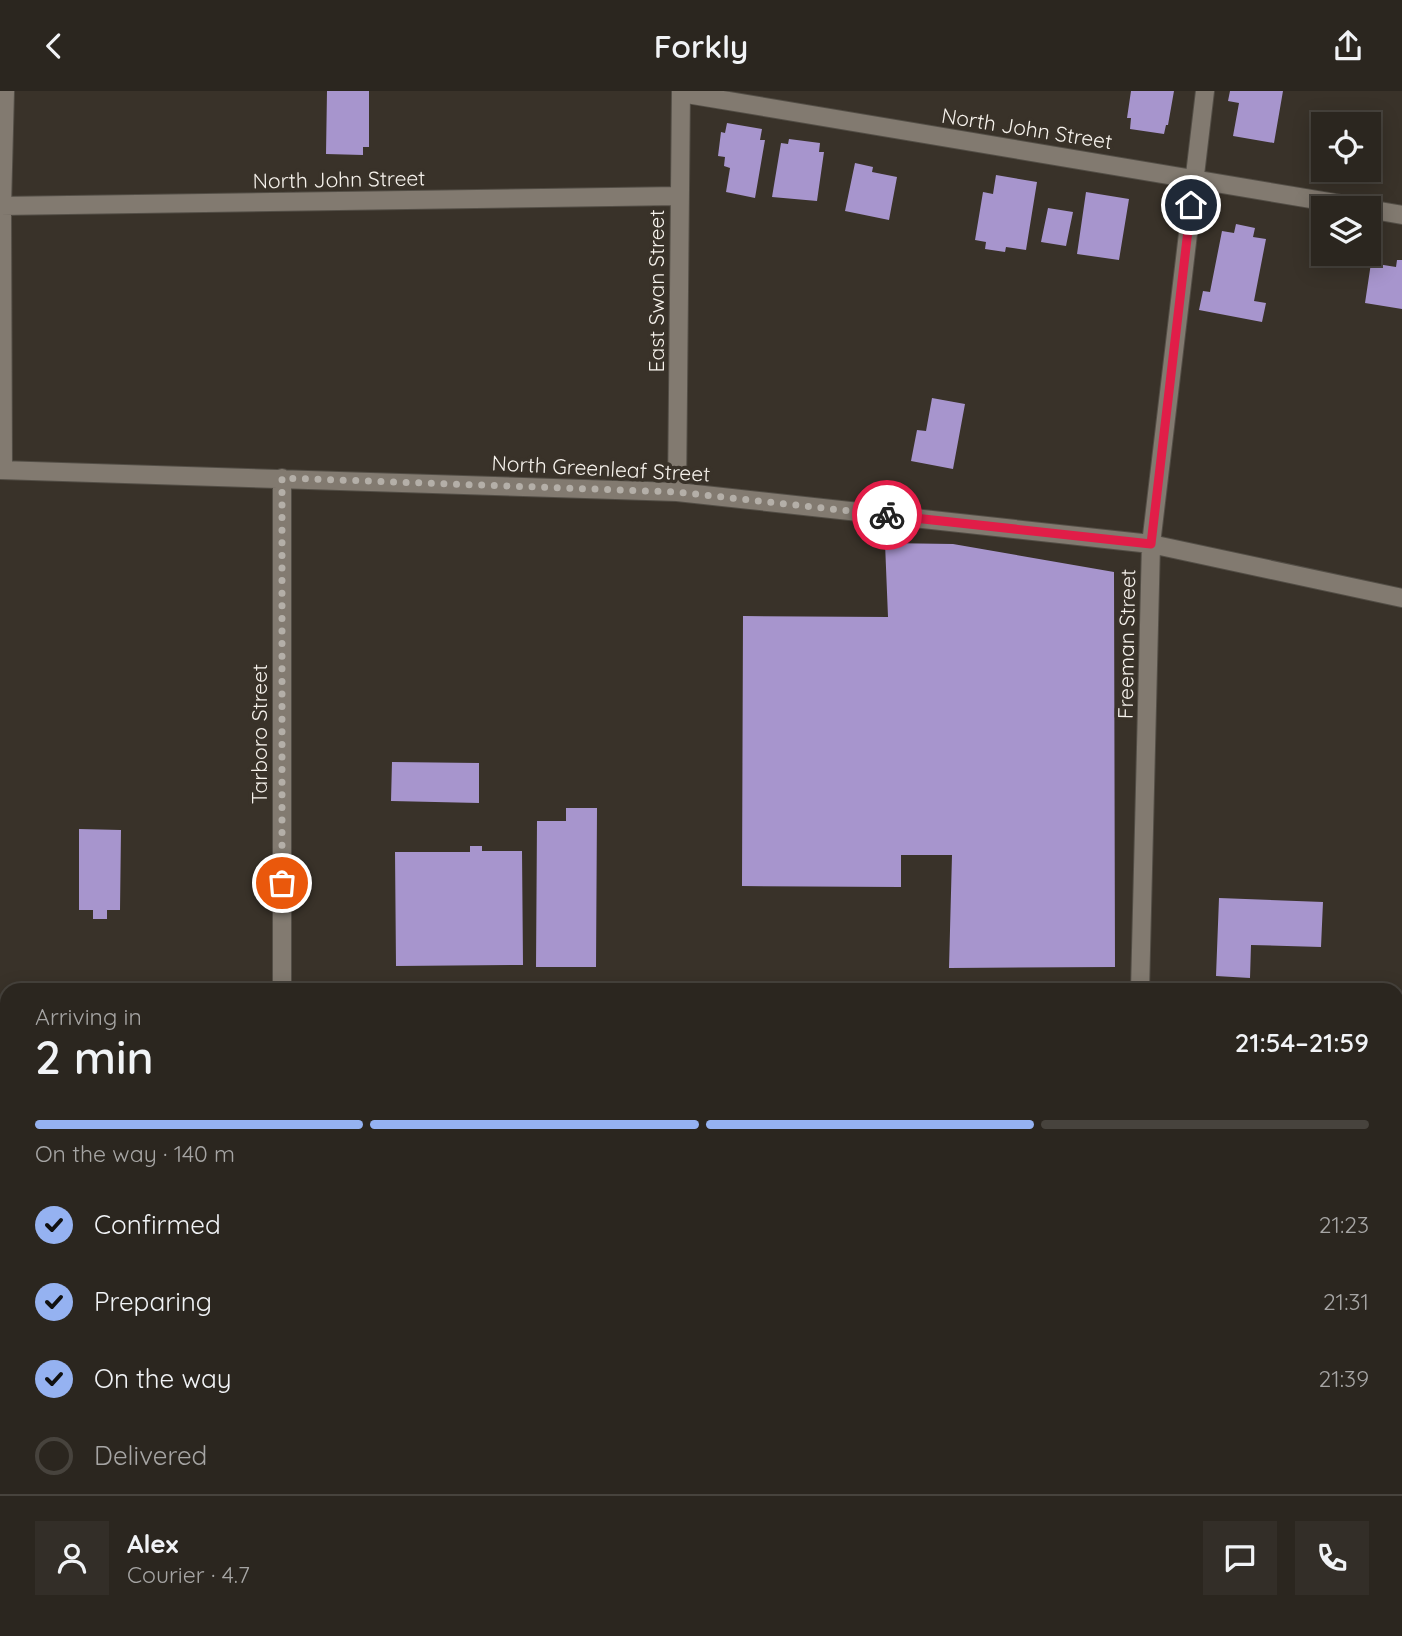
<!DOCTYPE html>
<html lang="en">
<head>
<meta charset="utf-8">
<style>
  body { margin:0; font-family:Quicksand,sans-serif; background:#332e28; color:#f1f3f6; height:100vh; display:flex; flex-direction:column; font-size:26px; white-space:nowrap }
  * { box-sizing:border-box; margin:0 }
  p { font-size:23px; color:#a6a5a4 }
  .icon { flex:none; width:38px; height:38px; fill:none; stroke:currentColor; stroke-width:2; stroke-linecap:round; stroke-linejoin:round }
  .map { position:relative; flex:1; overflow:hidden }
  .sheet { position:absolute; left:0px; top:892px; width:1404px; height:653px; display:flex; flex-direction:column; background:#2b261f; border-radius:21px 21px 0 0; box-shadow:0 4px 18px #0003,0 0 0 2px #47433d }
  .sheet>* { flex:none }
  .controls { position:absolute; left:1311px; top:21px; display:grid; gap:14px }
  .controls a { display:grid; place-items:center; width:70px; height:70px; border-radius:0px; background:#2b261f; box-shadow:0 4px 18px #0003,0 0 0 2px #47433d; font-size:35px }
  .pin { position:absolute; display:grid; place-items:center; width:60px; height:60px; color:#fff; margin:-30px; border:4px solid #fff; border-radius:50%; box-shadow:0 2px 7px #0007 }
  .courier { position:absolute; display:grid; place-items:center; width:70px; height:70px; margin:-35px; border:5px solid #e11d48; border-radius:50%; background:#fff; color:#222; box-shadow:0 2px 9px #0007 }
  .overview em { font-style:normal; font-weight:600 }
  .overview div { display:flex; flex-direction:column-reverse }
  .overview { display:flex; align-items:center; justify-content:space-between; height:119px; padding:0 35px }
  h1 { font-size:46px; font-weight:600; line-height:52px }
  .bar { display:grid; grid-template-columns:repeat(4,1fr); gap:10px 7px; align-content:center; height:84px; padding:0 35px }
  .bar i { height:9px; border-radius:5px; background:#47433d }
  .bar .selected { background:#95b2f1 }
  .bar p { grid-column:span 4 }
  .line { display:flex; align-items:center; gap:18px; padding:0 35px; border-top:2px solid #47433d }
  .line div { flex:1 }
  .round { display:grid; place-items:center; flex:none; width:74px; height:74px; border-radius:0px; background:#332e28 }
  ol { padding:0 35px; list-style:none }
  li { display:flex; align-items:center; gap:21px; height:77px }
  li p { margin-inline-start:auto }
  li .icon { padding:7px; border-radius:50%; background:#95b2f1; color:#111; stroke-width:4 }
  li:last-child { color:#a6a5a4 }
  li i { width:38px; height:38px; border:4px solid #47433d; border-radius:50% }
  header { display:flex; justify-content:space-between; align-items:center; height:91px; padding:0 35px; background:#2b261f; font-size:32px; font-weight:600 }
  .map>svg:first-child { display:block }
  .building { fill:#a795cd }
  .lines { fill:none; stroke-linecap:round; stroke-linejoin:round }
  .lane-casing { stroke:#534e46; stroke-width:17 }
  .street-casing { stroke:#534e46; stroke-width:20 }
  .primary-casing { stroke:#534e46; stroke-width:20 }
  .lane { stroke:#827a70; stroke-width:14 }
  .street { stroke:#827a70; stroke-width:18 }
  .primary { stroke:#ba9940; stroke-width:18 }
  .done { stroke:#b4afa8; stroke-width:7; stroke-dasharray:0 12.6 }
  .route { stroke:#e11d48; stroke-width:9 }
  .labels { text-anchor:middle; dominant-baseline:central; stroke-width:7; stroke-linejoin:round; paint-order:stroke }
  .street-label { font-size:21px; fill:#f6f2ec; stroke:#393229 }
</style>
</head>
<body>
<header><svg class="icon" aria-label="back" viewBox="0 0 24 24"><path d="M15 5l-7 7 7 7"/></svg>Forkly<svg class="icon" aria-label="share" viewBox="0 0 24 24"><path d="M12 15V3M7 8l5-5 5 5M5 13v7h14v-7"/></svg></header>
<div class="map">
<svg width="1402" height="1545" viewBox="0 0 1402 1545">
  <rect width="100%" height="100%" fill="#393229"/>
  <path class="building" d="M327,0H369V56H363V64L326,63Z
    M1131,0H1174L1168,34H1166L1164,43L1130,38L1131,27H1127Z
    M1230,0H1283L1274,52L1233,45L1239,12L1228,10Z
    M727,32L762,38L760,49H765L755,107L726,101L730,77L724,75L725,66L718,65L721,41L725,42Z
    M789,48L820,52L819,61H824L817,110L772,106L781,52L788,53Z
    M855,72L873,76L872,81L897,86L889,129L845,120Z
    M996,84L1037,91L1026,159L1006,156L1005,161L985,158L986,151L975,149L983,101L993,103Z
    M1086,101L1129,108L1119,169L1077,163Z
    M1048,117L1073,121L1066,155L1041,151Z
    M1236,133L1255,137L1253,146L1266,148L1254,210L1266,212L1262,231L1199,219L1203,200L1210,201L1222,140L1234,142Z
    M1397,169H1402V218L1365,212L1371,172L1396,176Z
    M932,307L965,313L953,378L911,370L917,339L926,340Z
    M885,452L953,453L1114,481L1115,876L949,877L952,764H901V796L742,795L743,525L888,526Z
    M392,671L479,672V712L391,710Z
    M566,717H597L596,876H536L537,730H566Z
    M79,738L121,739L120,819H107V828H93V819H79Z
    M470,755H482V760H522L523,874L396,875L395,761H470Z
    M1219,807L1323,811L1321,856L1251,854L1250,887L1216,885Z
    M7,1254V1325L0,1326V1255Z"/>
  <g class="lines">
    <defs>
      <path id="lane" d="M0,1041H7
        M0,1450L7,1449
        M65,1538V1545
        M841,1545V1538"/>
      <path id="street" d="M681,2L1365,117
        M0,115L679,105
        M1368,118L1402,124
        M0,379L677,401L1151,453L1402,507
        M3,379L2,115L5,0
        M677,401L681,0
        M282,900V387
        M1140,900L1151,453L1205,0
        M1140,1538V1545"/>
      <path id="primary" d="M1396,947H1402
        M0,950H7"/>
    </defs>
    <use href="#lane" class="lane-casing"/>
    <use href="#street" class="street-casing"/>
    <use href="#primary" class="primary-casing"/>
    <use href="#lane" class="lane"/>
    <use href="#street" class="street"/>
    <use href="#primary" class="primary"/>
  </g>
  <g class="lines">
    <path class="done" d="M282,792V387L677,401L887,424"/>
    <path class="route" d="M887,424L1151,453L1191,114"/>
  </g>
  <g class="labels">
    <g class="street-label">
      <text transform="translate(1027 37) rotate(9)">North John Street</text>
      <text transform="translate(339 88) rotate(-1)">North John Street</text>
      <text transform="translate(656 200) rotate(-90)">East Swan Street</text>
      <text transform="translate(601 377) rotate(3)">North Greenleaf Street</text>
      <text transform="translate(1126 553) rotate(-89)">Freeman Street</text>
      <text transform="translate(259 643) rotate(-90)">Tarboro Street</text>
    </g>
  </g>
</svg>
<div class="controls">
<a><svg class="icon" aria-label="locate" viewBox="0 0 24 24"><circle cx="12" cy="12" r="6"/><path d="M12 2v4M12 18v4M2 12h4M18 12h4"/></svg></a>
<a><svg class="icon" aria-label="layers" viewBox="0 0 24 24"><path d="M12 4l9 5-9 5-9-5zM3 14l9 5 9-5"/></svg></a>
</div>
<div class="pin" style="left:282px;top:792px;background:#ea580c"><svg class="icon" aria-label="bag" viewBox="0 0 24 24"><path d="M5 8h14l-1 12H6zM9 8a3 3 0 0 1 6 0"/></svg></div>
<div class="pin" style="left:1191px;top:114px;background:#1f2937"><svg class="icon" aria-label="home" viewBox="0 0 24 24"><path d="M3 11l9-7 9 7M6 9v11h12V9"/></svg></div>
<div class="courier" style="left:887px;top:424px"><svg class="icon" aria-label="bike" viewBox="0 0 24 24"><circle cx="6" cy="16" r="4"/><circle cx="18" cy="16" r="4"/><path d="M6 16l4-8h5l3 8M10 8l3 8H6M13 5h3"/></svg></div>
<section class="sheet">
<div class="overview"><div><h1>2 min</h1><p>Arriving in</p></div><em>21:54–21:59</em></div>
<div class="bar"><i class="selected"></i><i class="selected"></i><i class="selected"></i><i></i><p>On the way · 140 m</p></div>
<ol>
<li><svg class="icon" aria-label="check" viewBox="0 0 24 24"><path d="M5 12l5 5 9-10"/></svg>Confirmed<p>21:23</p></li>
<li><svg class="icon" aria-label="check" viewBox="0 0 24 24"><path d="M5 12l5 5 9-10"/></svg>Preparing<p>21:31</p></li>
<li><svg class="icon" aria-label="check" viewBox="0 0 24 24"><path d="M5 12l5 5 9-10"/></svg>On the way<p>21:39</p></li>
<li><i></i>Delivered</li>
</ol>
<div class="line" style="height:126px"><a class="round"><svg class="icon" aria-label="person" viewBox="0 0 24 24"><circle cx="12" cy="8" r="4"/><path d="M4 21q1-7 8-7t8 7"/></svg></a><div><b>Alex</b><p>Courier · 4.7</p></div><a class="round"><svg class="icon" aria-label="chat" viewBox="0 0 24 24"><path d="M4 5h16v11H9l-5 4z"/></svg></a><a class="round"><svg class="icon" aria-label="phone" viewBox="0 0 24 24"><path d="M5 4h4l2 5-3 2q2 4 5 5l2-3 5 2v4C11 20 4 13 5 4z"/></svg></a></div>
</section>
</div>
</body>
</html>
